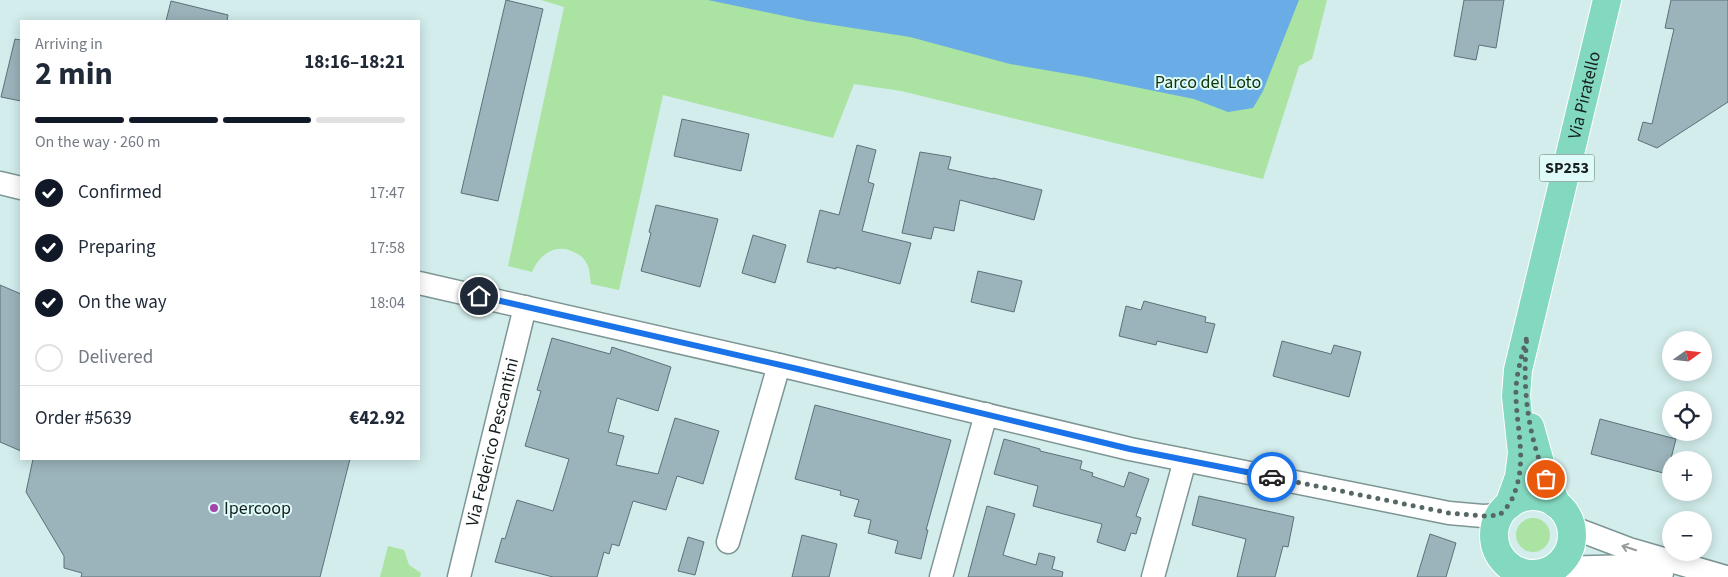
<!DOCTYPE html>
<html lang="en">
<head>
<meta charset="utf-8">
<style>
  body { margin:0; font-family:"Source Sans 3",sans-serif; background:#f2f2f3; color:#1f2937; height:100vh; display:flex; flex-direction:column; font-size:19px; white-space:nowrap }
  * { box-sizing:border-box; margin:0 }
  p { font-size:16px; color:#747a83 }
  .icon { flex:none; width:28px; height:28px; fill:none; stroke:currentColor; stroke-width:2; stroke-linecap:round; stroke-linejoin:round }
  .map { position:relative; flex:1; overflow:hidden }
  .drawer { position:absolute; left:20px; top:20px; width:400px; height:440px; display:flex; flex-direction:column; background:#fff; border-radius:0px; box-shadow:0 2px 12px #0003 }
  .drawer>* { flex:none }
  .needle { width:32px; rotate:75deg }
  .buttons { position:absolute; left:1662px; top:331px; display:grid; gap:10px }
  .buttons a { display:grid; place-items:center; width:50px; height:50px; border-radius:50%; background:#fff; box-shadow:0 2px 12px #0003; font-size:25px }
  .pin { position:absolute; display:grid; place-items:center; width:42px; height:42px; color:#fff; margin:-21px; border:2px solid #fff; border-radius:50%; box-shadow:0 1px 5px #0007 }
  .courier { position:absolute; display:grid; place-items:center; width:50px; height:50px; margin:-25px; border:4px solid #1a73e8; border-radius:50%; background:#fff; color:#222; box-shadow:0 1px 6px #0007 }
  .overview em { font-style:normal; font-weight:700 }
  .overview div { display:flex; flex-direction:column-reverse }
  .overview { display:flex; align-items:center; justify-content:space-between; height:85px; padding:0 15px }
  h1 { font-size:32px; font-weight:700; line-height:38px }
  .bar { display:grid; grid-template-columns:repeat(4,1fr); gap:8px 5px; align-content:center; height:60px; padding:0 15px }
  .bar i { height:6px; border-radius:4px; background:#e0e1e3 }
  .bar .current { background:#111827 }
  .bar p { grid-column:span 4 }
  .line { display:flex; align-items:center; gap:12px; padding:0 15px; border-top:1px solid #e0e1e3 }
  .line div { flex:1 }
  ol { padding:0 15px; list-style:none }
  li { display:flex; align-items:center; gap:15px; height:55px }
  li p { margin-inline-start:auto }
  li .icon { padding:5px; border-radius:50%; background:#111827; color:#fff; stroke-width:4 }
  li:last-child { color:#747a83 }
  li i { width:28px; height:28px; border:2px solid #e0e1e3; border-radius:50% }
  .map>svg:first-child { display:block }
  .green { fill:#aae3a2 }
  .water { fill:#6aace6 }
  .building { fill:#9bb3bb; stroke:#5a7178 }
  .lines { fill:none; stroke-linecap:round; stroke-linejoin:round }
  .street-casing { stroke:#7d9695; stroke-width:25 }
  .primary-casing { stroke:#fff; stroke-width:30 }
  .street { stroke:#fff; stroke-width:22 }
  .primary { stroke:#83d9bf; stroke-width:28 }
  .oneway { stroke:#969a9a }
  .done { stroke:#576766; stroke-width:5; stroke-dasharray:0 9 }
  .route { stroke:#1a73e8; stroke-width:6 }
  .poi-dot { fill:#a443ab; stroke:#dffbf9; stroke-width:2 }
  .labels { text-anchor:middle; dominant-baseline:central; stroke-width:4; stroke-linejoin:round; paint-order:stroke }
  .shield { fill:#dffbf9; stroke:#526160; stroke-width:1 }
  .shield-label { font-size:16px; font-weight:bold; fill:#151f1e }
  .park-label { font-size:18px; fill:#0f3509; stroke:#dffbf9 }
  .street-label { font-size:18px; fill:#151f1e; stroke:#dffbf9 }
  .poi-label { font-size:18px; fill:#151f1e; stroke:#dffbf9; text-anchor:start }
</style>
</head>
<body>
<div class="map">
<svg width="1728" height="577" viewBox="0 0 1728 577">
  <rect width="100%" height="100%" fill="#d2edec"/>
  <path class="green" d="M541,0H1327L1312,59L1299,66L1263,179L901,91L854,84L833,138L663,95L619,290L591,284C590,277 590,270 587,264C585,260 581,255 576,253C557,242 540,253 532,272L508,266L564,7Z
    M1516 535a17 17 0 1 1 34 0a17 17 0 1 1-34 0Z
    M388,546L404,550L409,565L421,573L420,577H380Z"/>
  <path class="water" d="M708,0H1299L1263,91L1253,108L1228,112L1194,99L1086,77L1010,64L910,37L808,21Z"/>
  <path class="building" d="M506,0L543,9L498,201L461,193Z
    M1464,0H1504L1496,48L1479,45L1476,60L1454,56Z
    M1671,0H1728V102L1657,148L1638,140L1643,122L1652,124L1674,29L1665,28Z
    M171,1L228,15L227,21H166Z
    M15,39L21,40V101L1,97Z
    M682,119L749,134L741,171L674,156Z
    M857,145L876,150L868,182L874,184L862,231L911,243L900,284L836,267V269L807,262L820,210L839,215Z
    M920,152L951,157L948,169L993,179V178L1042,190L1034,220L960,200L954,231L934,227L931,239L902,233Z
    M656,205L718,219L700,287L641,271L651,233L649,232Z
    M753,235L786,245L775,283L742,273Z
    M978,271L1022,281L1014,312L971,302Z
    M0,285L21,294V451L0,442Z
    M1144,301L1206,317L1205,322L1215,324L1207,353L1157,341L1156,345L1119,336L1126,306L1141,310Z
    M552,338L610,354L612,347L671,367L658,411L617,398L608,432L624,436L616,465L658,474L675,418L719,431L703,484L677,476L666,510L633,501L619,546L612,544L609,554L604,552L597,577H553L495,562L502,538L505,539L517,500L553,511L569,459L525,446L541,391L537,390Z
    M1282,341L1331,354L1334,345L1361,352L1349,397L1273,376Z
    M815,405L951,440L926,530H928L921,559L895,553L898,541L868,533L871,520L854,516L859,500L840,495L841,491L795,479Z
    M1600,419L1676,439L1667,474L1591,454Z
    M1004,439L1040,449V451L1082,461L1080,469L1093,473L1092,476L1124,487L1129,472L1149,479L1136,516L1141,518L1136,534L1131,533L1125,551L1097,542L1102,524L1033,506L1038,486L994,474Z
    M33,459H350L320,577H81L82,573L64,568V556L26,492Z
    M1199,496L1294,517L1288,547L1283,546L1275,577H1237L1246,539L1192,525Z
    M987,506L1015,514L1003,555L1036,565L1039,553L1055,557L1052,569L1063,572L1062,577H968Z
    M1430,534L1456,543L1446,577H1417Z
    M802,535L837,544L829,577H792Z
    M688,537L704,542L695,575L678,571Z"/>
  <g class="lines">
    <defs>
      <g id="street">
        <path d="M0,183L21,188"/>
        <path d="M419,283L779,365L1130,449L1449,513L1483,516L1500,515"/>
        <path d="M1571,527L1629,549L1726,577"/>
        <path d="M728,542L779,365"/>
        <path d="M1554,568L1634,566L1662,573"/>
        <path id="s1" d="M459,577L525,307"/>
        <path d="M941,577L986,414"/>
        <path d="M1153,577L1185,460"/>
      </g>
      <g id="primary">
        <path d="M1530,427L1541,466L1556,504"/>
        <circle cx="1533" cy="535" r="39"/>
        <path id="s2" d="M1509,505L1519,477L1522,453L1516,396L1518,370L1607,0"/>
      </g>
    </defs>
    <use href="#street" class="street-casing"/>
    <use href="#primary" class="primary-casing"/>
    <use href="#street" class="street"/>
    <use href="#primary" class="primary"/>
  </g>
  <defs><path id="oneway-shaft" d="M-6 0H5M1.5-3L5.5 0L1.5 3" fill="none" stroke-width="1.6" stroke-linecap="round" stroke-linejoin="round" transform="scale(1.25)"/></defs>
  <use class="oneway" href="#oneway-shaft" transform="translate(1629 548) rotate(-162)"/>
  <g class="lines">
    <path class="done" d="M1272,477L1449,513L1483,516L1500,515C1503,511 1507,507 1510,503C1529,466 1517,435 1516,397C1515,376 1522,356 1527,336C1522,387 1527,431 1546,479"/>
    <path class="route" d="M479,296L798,369L1130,449L1272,477"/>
  </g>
  <circle class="poi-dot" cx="214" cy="508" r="5"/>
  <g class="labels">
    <rect class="shield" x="1539.5" y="154.5" width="55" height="27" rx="4"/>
    <g class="shield-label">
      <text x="1567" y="168">SP253</text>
    </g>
    <g class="park-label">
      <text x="1208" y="82">Parco del Loto</text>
    </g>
    <g class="street-label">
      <text stroke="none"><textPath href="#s2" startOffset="420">Via Piratello</textPath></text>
      <text stroke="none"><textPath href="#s1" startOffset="139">Via Federico Pescantini</textPath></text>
    </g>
    <g class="poi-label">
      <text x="224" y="508">Ipercoop</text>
    </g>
  </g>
</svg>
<div class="buttons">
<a><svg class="needle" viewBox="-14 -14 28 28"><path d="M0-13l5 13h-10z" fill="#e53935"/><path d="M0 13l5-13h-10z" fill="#747a83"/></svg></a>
<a><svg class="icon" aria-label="locate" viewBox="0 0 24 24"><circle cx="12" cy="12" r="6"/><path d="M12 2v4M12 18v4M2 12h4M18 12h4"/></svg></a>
<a>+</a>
<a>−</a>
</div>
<div class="pin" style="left:1546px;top:479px;background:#ea580c"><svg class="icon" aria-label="bag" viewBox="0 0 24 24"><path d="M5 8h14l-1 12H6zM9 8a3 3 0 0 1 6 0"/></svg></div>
<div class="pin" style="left:479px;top:296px;background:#1f2937"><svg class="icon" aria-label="home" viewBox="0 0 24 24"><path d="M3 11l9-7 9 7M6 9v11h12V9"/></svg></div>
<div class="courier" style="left:1272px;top:477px"><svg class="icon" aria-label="car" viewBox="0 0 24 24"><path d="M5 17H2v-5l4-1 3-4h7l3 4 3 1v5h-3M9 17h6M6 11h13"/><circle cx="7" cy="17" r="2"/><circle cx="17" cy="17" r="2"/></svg></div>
<section class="drawer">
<div class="overview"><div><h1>2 min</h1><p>Arriving in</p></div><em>18:16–18:21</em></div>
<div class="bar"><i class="current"></i><i class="current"></i><i class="current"></i><i></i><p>On the way · 260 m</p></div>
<ol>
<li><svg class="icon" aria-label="check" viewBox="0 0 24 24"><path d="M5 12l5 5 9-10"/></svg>Confirmed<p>17:47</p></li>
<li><svg class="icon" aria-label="check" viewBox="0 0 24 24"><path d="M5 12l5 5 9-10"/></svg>Preparing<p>17:58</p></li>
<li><svg class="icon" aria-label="check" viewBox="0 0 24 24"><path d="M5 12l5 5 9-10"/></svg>On the way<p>18:04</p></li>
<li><i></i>Delivered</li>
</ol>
<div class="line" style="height:65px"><div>Order #5639</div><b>€42.92</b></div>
</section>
</div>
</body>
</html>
